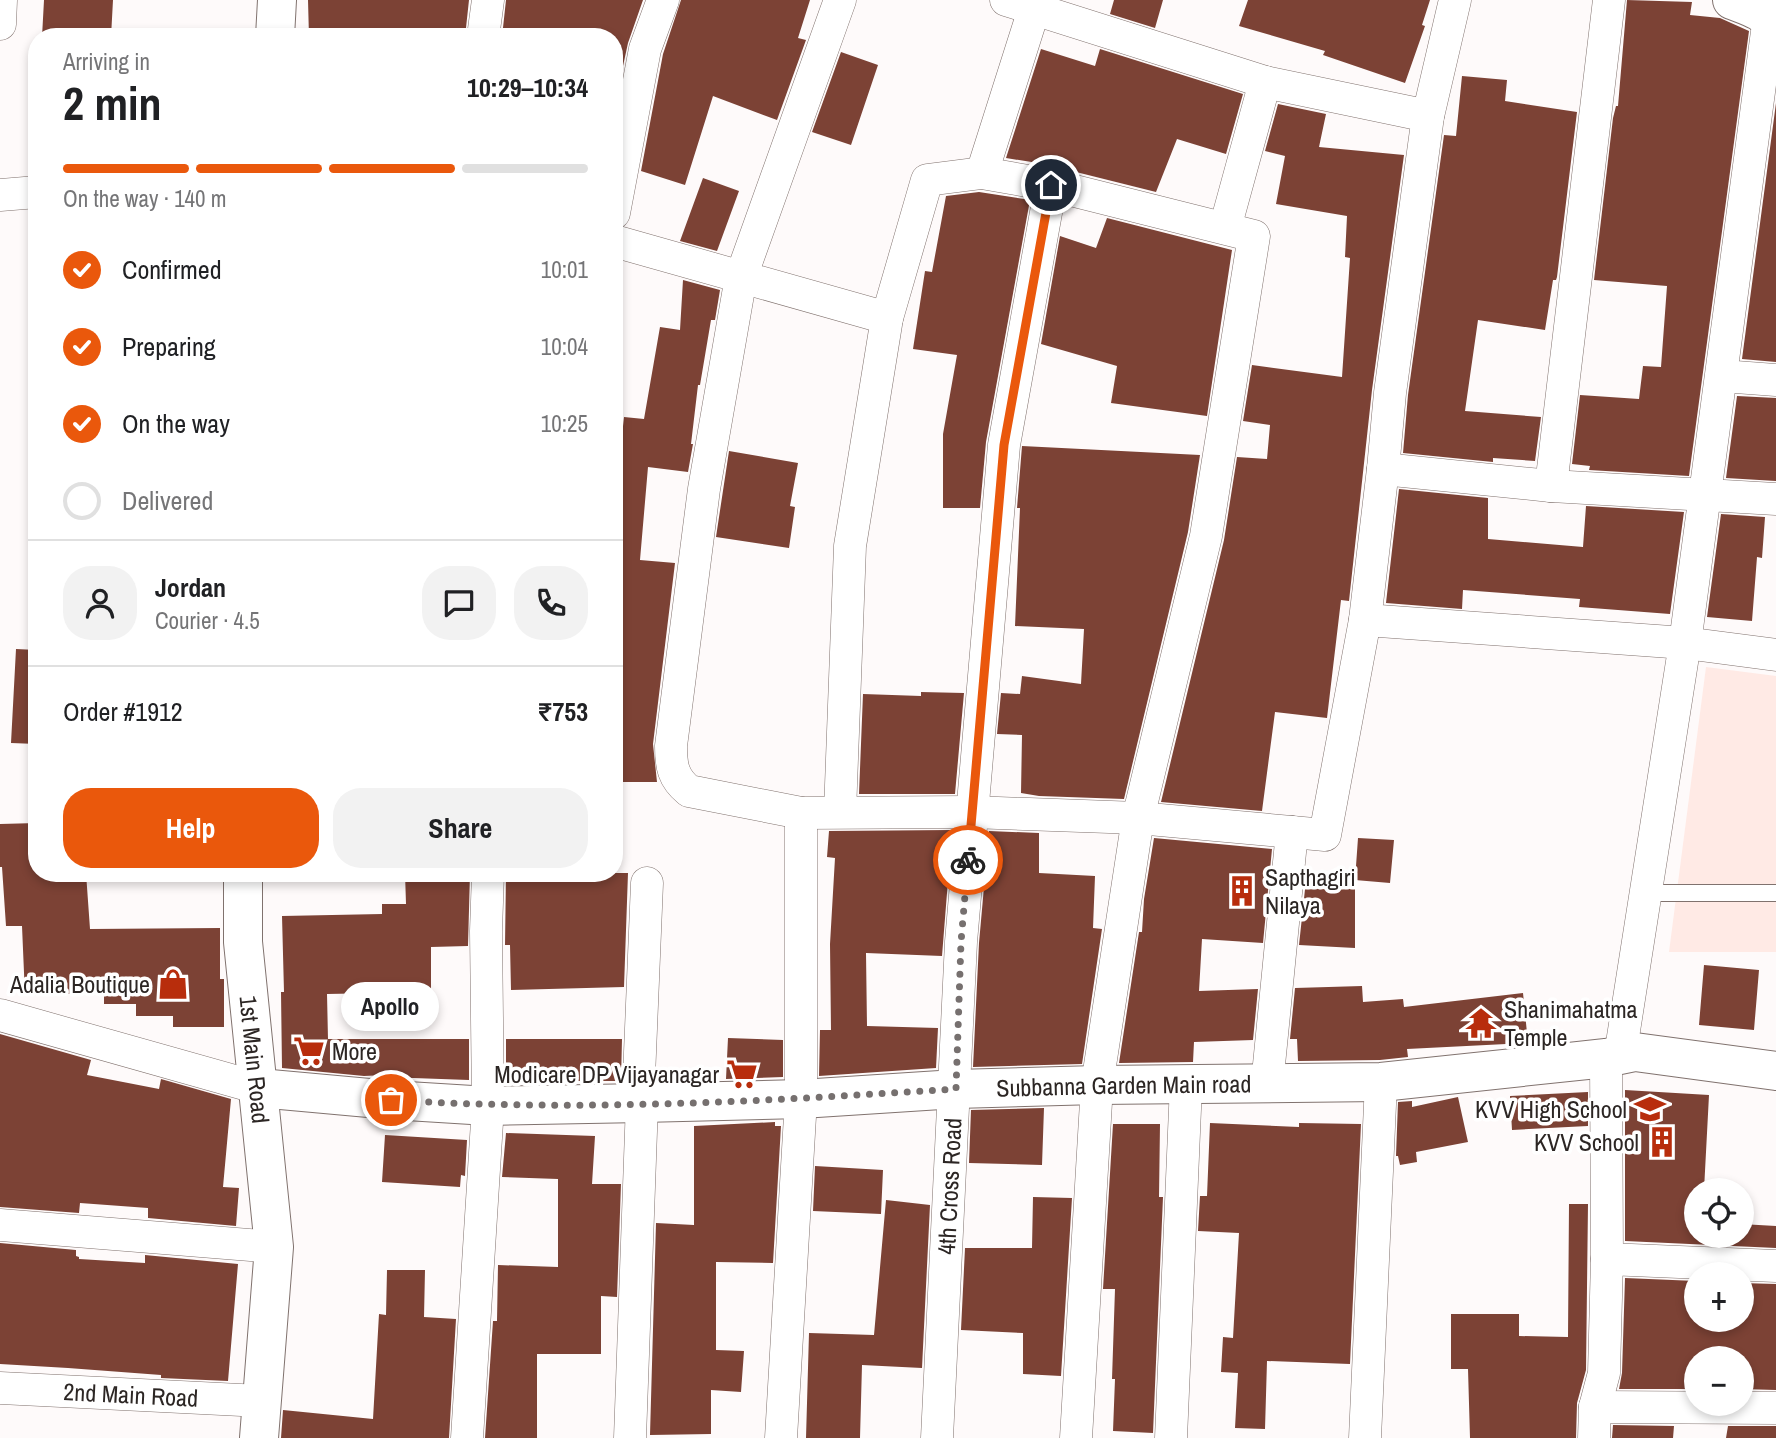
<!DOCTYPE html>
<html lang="en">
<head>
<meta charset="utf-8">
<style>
  body { margin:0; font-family:"Archivo Narrow",sans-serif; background:#f2f2f2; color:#202124; height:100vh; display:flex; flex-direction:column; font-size:26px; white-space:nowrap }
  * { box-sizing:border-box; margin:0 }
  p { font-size:23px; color:#757577 }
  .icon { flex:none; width:38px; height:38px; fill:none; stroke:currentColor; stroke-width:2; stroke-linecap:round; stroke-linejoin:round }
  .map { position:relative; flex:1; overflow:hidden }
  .drawer { position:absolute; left:28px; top:28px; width:595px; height:854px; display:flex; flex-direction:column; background:#fff; border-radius:28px; box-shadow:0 4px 10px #0003 }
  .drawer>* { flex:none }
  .controls { position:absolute; left:1684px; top:1178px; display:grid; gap:14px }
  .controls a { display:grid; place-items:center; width:70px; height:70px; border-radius:50%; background:#fff; box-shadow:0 4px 10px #0003; font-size:35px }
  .pin { position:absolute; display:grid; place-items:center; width:60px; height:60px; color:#fff; margin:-30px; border:4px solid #fff; border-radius:50%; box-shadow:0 2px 7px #0007 }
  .courier { position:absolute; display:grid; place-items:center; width:70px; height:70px; margin:-35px; border:5px solid #ea580c; border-radius:50%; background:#fff; color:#222; box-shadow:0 2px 9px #0007 }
  .bubble { position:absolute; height:49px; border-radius:24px; background:#fff; box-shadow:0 4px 10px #0003; font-size:23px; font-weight:700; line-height:49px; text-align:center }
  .overview em { font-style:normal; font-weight:700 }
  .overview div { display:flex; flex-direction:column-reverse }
  .overview { display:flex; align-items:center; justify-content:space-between; height:119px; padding:0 35px }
  h1 { font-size:46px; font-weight:700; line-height:52px }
  .bar { display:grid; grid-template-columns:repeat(4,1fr); gap:10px 7px; align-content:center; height:84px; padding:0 35px }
  .bar i { height:9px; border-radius:5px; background:#e0e0e0 }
  .bar .selected { background:#ea580c }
  .bar p { grid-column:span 4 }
  .line { display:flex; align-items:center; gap:18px; padding:0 35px; border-top:2px solid #e0e0e0 }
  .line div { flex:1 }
  .round { display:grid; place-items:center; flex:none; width:74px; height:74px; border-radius:28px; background:#f2f2f2 }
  ol { padding:0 35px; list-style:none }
  li { display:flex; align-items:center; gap:21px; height:77px }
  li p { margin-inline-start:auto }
  li .icon { padding:7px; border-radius:50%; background:#ea580c; color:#fff; stroke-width:4 }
  li:last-child { color:#757577 }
  li i { width:38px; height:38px; border:4px solid #e0e0e0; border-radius:50% }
  .cta { display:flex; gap:14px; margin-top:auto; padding:14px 35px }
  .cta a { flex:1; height:80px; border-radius:28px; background:#ea580c; color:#fff; font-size:28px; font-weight:700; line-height:80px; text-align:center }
  .cta a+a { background:#f2f2f2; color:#202124 }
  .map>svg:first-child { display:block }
  .built { fill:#ffeae5 }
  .building { fill:#7c4235 }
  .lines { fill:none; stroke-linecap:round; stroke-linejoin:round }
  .service-casing { stroke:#80726e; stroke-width:18 }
  .minor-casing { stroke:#80726e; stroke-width:33 }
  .tertiary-casing { stroke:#80726e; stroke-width:40 }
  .service { stroke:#fff; stroke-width:16 }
  .minor { stroke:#fff; stroke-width:32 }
  .tertiary { stroke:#fff; stroke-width:38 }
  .done { stroke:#76706f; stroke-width:7; stroke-dasharray:0 12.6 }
  .route { stroke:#ea580c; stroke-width:9 }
  .labels { text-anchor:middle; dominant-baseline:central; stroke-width:7; stroke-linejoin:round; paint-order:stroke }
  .poi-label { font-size:24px; fill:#2c2624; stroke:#fff; text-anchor:end }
  .street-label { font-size:24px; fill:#2c2624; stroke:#fff }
</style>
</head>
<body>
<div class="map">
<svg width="1776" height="1438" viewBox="0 0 1776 1438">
  <rect width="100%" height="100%" fill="#fefafa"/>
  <path class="built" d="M1706,667L1776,676V952H1669Z"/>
  <path class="building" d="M44,0H113L111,37H42Z
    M308,0H469L465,37H309Z
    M506,0H643L628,43L623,66L614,64V37H502Z
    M681,0H810L798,38L806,40L777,120L713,96L685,185L641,171L663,54Z
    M1114,0H1163L1155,28L1110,14Z
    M1248,0H1430L1422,25L1425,26L1405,83L1323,55L1325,51L1239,26Z
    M1627,0L1692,2L1690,15L1720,18L1749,31L1689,476L1589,470L1590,466L1572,464L1580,395L1639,399L1643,366L1661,367L1667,286L1594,280L1613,118L1616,106H1618Z
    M1041,49L1095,66L1100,49L1243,94L1226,154L1177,139L1156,192L1044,164L1006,158Z
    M841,52L878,65L851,145L812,132Z
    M1462,76L1507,80L1505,101L1577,112L1557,277L1556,280H1553L1545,330L1478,320L1465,411L1541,417L1535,461L1493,458V462L1403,453L1408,395L1444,135L1456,136Z
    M1776,103V362L1742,359Z
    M1278,104L1326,114L1319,147L1404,155L1372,390L1349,601L1341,600L1327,718L1275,712L1262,811L1161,802L1224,540L1237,457L1267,459L1270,425L1243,421L1252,365L1342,377L1350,258L1345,257L1347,216L1276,204L1285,156L1265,151Z
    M703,178L739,191L717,251L680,241Z
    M979,192L1030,200L986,442L980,508H943V434L957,355L913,349L925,271L932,272L946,196Z
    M1107,218L1232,250L1207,416L1111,403L1117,366L1041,344L1060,236L1096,248Z
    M683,280L720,290L715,320H711L700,385H698L691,444H693L688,472L648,467L640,560L675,563L653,744L657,782H614V472H618L624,417L644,419L660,327L680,330Z
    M1737,396L1776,398V481L1726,478Z
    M1022,446L1200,455L1188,532L1124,799L1039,796L1021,793L1022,735L997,734L1001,693L1020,694L1022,676L1081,684L1084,629L1015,626L1020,508H1017Z
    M729,451L798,463L790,506L795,507L789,548L716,537Z
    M1399,489L1488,498V539L1583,547L1586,506L1684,512L1670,614L1579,607L1580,599L1463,590L1462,609L1386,603Z
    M1721,514L1765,517L1762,558L1757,557L1752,621L1707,617Z
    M16,649L37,650V744L11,743Z
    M921,692L964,693L955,794H859L863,694L921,696Z
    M37,823V873H86L90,929L220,928V979H224V1027H173V1016H136V1004H104V992L25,996L22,926H6L2,867H0V824Z
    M952,830L942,956L866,953L867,1026L938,1028L936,1068L819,1076L820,1030H831L830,944L835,858L827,857L829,831Z
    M989,831L1039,833V873L1095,876L1093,928L1102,929L1082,1064L973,1067L979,943Z
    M1154,838L1272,849L1263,943L1202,939L1199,991L1258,989L1253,1040L1194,1042L1193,1062L1119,1063L1139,932H1142L1144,899Z
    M1358,838L1394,840L1390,883L1355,880Z
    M405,873H470L468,946L431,947V992L327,994L328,1039H469V1080L385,1077V1075L364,1076L282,1068L281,992H284L282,916L382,914V904H406Z
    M506,873H628L624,987L511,990L510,945H505Z
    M1306,880H1355V948L1299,945Z
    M1704,965L1759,970L1754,1030L1699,1025Z
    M1362,986L1363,1002L1403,999L1404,1007L1523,993L1528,1043L1407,1049L1408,1057L1380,1060L1298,1061L1297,1039H1290L1295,988Z
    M0,1034L91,1060L87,1075L159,1089L161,1079L231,1099L223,1187L239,1188L236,1226L148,1218V1208L80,1203L79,1213L0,1207Z
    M728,1038L783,1040V1077L726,1079Z
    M506,1039H622L621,1081H506Z
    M1625,1090L1709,1095L1704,1190H1696V1236H1741V1224L1776,1226V1248L1625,1241Z
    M1588,1092V1126L1512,1130L1510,1096Z
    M1458,1097L1468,1142L1416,1152L1417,1162L1400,1165L1398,1156H1396L1398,1102L1412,1101V1107Z
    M1044,1108L1042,1165L969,1163L971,1110Z
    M775,1122V1126H781L773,1263L716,1262V1350L744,1351L741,1392L711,1390V1434L650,1435L656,1223L694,1225V1126Z
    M1210,1123L1299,1127V1123L1361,1124L1350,1364L1267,1361L1265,1429L1235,1428L1238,1373L1221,1372L1223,1337L1233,1338L1239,1233L1198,1231L1200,1196H1207Z
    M1113,1124H1160L1159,1197H1163L1153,1433L1113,1431L1115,1379H1112L1115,1289H1103Z
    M506,1133L595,1136L592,1184H621L617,1297L601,1296V1354H537V1438H485L493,1321H497L498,1265L558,1267V1179L502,1177Z
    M385,1135L467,1140L465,1176L461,1175L460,1187L382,1182Z
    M815,1166L883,1170L881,1214L813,1211Z
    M1033,1197L1072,1198L1061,1376L1023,1374V1333L961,1330L965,1248H1032Z
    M886,1200L930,1205L922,1368L862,1365L860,1438H806L809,1333L874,1335Z
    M1569,1204H1588L1586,1370L1577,1403L1576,1438H1470L1468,1369H1451V1314H1519V1336L1568,1337Z
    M0,1243L76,1250V1256L79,1257V1259L145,1263V1255L238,1264L228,1381L161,1378V1375L68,1368L0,1364Z
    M387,1270H425L424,1317L456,1319L449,1438H281L283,1410L373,1419L379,1314L386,1315Z
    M1625,1278L1696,1281V1320H1741V1283L1776,1284V1390L1741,1389V1358H1696V1389H1619L1622,1373Z
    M1613,1425L1674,1426L1673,1438H1612Z
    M1728,1426H1776V1438H1726Z"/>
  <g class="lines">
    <defs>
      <path id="service" d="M1646,893H1776"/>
      <g id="minor">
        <path d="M840,0L741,277L704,489L671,746C671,766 673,778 689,791L801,813L971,812L1138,818L1325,835L1365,620L1383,469L1390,393L1428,116L1455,0"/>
        <path d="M1006,0L1265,82L1428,116"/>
        <path d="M0,24L1,0"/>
        <path d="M483,37L488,0"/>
        <path d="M982,173L1037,0"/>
        <path d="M0,195L37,192"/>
        <path d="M614,213L645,49L663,0"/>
        <path d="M1225,228L1265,82"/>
        <path d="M614,241L887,318"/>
        <path d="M1722,376L1776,380"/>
        <path d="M1383,469L1551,486L1776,499"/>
        <path d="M1551,486L1609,0"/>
        <path d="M1365,620L1685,643L1776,655"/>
        <path d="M840,812L850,546L887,318L927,180L982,173L1051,185L1254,236L1206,536L1138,818L1097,1085L1076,1438"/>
        <path d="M0,1015L259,1088"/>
        <path d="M1620,1056L1685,643L1769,17"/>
        <path d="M1267,1085L1292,832"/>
        <path d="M0,1225L274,1247"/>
        <path d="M1607,1259L1776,1266"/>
        <path id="s1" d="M0,1388L263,1401"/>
        <path d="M1595,1407L1776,1408"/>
        <path d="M467,1438L488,1106L486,931L488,873"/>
        <path d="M630,1438L642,1103L639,1077L647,883"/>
        <path d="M781,1438L801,1099V813"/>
        <path id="s2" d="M937,1438L961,942L1004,445L1051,185"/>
        <path d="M1171,1438L1186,1085"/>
        <path d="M1365,1438L1381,1082"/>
        <path d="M1594,1438L1595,1407L1604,1373L1607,1259L1606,1058"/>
      </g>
      <g id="tertiary">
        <path d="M1732,0C1750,7 1765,11 1776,27"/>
        <path d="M275,37L277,0"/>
        <path id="s3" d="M243,873V942L274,1247L259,1438"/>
        <path id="s4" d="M259,1088L391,1100L488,1106L642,1103L801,1099L956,1089L1097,1085L1381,1082L1606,1058L1635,1052L1776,1071"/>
      </g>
    </defs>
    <use href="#service" class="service-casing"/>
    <use href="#minor" class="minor-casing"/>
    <use href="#tertiary" class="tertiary-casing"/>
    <use href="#service" class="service"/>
    <use href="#minor" class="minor"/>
    <use href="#tertiary" class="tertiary"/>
  </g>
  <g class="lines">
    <path class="done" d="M391,1100C579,1112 768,1101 956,1089L961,942L968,860"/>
    <path class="route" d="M968,860L1004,445L1051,185"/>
  </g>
  <defs>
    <symbol id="building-bare" viewBox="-9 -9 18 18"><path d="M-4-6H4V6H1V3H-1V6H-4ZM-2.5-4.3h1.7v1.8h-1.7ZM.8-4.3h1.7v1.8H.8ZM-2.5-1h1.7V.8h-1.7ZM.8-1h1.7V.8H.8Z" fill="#b82d0c" stroke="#fff" stroke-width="2.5" paint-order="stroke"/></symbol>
    <symbol id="shop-bare" viewBox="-9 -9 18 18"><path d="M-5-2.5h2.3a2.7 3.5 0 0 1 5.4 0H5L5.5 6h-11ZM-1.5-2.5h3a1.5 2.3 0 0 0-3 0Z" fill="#b82d0c" stroke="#fff" stroke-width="2.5" paint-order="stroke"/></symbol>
    <symbol id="temple-bare" viewBox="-9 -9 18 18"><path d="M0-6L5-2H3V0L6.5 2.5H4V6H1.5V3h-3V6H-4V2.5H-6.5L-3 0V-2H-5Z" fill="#b82d0c" stroke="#fff" stroke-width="2.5" paint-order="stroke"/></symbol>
    <symbol id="supermarket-bare" viewBox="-9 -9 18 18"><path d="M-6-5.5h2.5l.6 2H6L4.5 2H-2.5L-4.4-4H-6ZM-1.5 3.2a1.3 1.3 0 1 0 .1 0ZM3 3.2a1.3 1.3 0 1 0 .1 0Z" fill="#b82d0c" stroke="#fff" stroke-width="2.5" paint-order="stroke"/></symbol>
    <symbol id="school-bare" viewBox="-9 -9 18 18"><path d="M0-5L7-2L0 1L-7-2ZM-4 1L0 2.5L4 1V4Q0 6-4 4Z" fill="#b82d0c" stroke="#fff" stroke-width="2.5" paint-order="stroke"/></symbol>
  </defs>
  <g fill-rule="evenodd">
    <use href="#building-bare" x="1220" y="869" width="44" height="44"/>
    <use href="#shop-bare" x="151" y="962" width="44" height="44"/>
    <use href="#temple-bare" x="1459" y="1001" width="44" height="44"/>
    <use href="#supermarket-bare" x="287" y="1029" width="44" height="44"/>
    <use href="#supermarket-bare" x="720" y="1052" width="44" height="44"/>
    <use href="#school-bare" x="1628" y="1087" width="44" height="44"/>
    <use href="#building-bare" x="1640" y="1120" width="44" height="44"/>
  </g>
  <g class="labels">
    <g class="poi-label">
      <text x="1265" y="877" text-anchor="start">Sapthagiri<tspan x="1265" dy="28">Nilaya</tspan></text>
      <text x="150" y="984">Adalia Boutique</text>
      <text x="1504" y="1009" text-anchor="start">Shanimahatma<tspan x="1504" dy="28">Temple</tspan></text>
      <text x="332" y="1051" text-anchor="start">More</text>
      <text x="719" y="1074">Modicare DP Vijayanagar</text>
      <text x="1627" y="1109">KVV High School</text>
      <text x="1639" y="1142">KVV School</text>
    </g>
    <g class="street-label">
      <text stroke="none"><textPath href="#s3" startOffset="187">1st Main Road</textPath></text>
      <text stroke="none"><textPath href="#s4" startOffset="866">Subbanna Garden Main road</textPath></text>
      <text stroke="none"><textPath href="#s2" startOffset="252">4th Cross Road</textPath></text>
      <text stroke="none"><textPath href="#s1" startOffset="131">2nd Main Road</textPath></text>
    </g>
  </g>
</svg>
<div class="controls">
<a><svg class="icon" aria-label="locate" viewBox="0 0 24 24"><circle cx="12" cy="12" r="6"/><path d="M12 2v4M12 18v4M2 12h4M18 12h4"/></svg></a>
<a>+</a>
<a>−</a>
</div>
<div class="pin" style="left:391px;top:1100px;background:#ea580c"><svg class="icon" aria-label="bag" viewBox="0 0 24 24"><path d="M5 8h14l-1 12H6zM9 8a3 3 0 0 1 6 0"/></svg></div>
<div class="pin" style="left:1051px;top:185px;background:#1f2937"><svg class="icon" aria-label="home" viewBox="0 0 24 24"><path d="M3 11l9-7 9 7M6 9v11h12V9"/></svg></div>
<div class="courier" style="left:968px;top:860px"><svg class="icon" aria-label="bike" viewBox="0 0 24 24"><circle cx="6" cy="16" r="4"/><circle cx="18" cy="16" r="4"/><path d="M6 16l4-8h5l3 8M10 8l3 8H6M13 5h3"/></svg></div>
<div class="bubble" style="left:341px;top:982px;width:98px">Apollo</div>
<section class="drawer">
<div class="overview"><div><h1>2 min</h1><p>Arriving in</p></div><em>10:29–10:34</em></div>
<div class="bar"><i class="selected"></i><i class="selected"></i><i class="selected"></i><i></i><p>On the way · 140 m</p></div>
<ol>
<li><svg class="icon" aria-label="check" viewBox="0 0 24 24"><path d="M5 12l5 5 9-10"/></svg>Confirmed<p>10:01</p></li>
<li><svg class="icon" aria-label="check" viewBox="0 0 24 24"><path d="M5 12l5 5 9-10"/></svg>Preparing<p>10:04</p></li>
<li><svg class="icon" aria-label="check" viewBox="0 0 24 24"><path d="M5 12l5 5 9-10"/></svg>On the way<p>10:25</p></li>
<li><i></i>Delivered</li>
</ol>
<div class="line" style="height:126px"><a class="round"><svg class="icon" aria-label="person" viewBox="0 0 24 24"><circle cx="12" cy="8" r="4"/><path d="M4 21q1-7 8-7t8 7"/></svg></a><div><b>Jordan</b><p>Courier · 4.5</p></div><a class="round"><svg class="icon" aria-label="chat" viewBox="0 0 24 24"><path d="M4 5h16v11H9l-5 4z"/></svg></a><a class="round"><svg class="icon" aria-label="phone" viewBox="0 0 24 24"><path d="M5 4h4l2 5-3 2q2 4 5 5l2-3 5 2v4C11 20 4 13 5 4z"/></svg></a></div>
<div class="line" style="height:91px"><div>Order #1912</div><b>₹753</b></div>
<div class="cta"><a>Help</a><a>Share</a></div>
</section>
</div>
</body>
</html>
